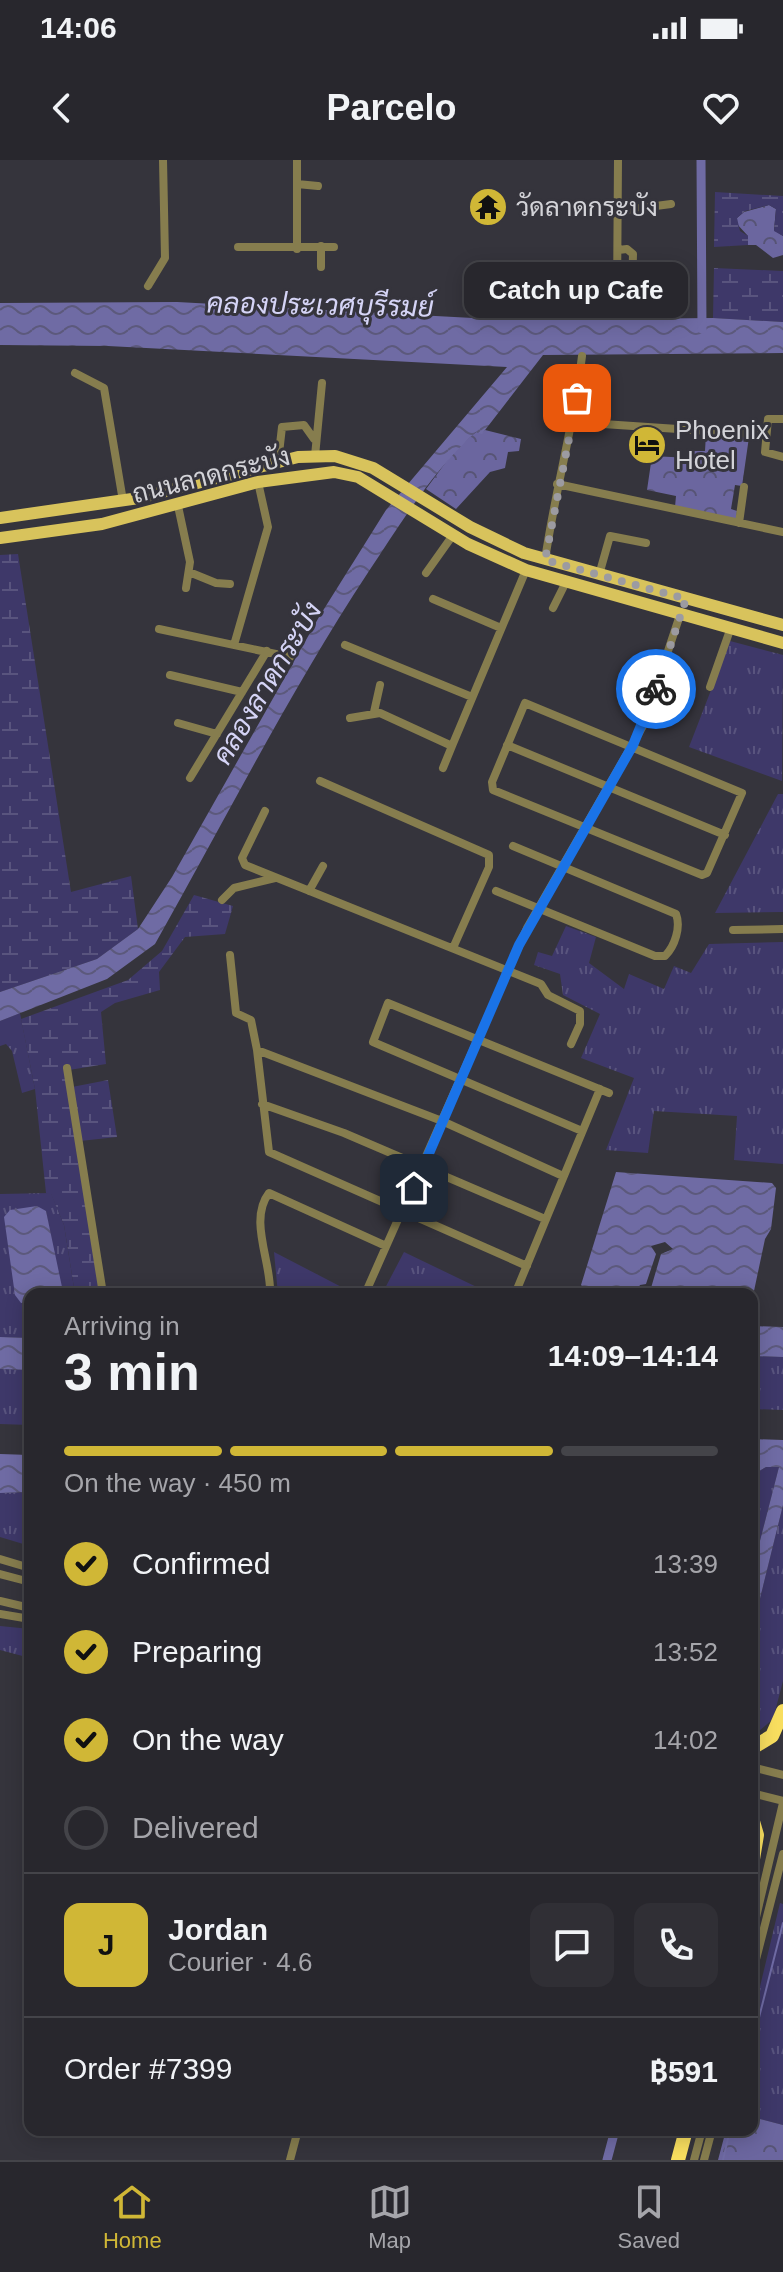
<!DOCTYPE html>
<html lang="en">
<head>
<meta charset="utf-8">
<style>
  body { margin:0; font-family:Helvetica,Sarabun,sans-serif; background:#302f35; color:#f1f3f6; height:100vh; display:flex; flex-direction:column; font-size:30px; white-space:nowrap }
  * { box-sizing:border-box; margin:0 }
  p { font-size:26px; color:#a5a5aa }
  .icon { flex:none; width:44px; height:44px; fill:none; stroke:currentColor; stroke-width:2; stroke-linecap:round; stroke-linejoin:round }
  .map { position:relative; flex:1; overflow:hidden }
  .drawer { position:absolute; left:24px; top:1128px; width:734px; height:848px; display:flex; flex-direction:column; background:#28272d; border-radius:16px; box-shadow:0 4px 20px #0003,0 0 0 2px #444449 }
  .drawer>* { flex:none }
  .pin { position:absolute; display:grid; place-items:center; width:68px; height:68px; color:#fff; margin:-34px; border-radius:16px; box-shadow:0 4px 12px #0006 }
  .courier { position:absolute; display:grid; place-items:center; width:80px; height:80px; margin:-40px; border:6px solid #1a73e8; border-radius:50%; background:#fff; color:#222; box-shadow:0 2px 10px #0007 }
  .bubble { position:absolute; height:56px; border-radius:16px; background:#28272d; box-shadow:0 4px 20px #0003,0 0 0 2px #444449; font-size:26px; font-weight:800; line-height:56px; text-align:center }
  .summary em { font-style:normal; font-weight:800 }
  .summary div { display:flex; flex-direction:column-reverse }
  .summary { display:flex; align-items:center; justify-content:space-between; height:136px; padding:0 40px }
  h1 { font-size:52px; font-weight:800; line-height:60px }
  .bar { display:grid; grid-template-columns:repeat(4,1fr); gap:12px 8px; align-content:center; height:96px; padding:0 40px }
  .bar i { height:10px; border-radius:6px; background:#444449 }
  .bar .on { background:#d0b736 }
  .bar p { grid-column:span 4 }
  .line { display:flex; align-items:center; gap:20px; padding:0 40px; border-top:2px solid #444449 }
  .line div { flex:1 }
  .round { display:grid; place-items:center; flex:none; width:84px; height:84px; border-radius:16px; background:#302f35 }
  ol { padding:0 40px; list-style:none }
  li { display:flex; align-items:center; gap:24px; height:88px }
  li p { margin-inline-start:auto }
  li .icon { padding:8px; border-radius:50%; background:#d0b736; color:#111; stroke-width:4 }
  li:last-child { color:#a5a5aa }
  li i { width:44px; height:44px; border:4px solid #444449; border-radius:50% }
  .status { display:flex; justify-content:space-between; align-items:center; height:56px; padding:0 40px; background:#28272d; direction:ltr }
  .status svg { height:22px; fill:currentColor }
  header { display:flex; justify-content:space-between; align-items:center; height:104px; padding:0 40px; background:#28272d; font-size:36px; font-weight:800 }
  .tab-bar { display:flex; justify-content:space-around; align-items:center; height:112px; border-top:2px solid #444449; background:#28272d; font-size:22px; color:#a5a5aa }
  .tab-bar a { display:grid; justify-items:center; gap:4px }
  .tab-bar .on { color:#d0b736 }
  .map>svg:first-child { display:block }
  .grass { fill:url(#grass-tufts) }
  .forest { fill:url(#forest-crowns) }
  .wetland { fill:url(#wetland-marsh) }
  .water { fill:url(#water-waves) }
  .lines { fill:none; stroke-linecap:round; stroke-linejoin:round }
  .stream { stroke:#6f6ba4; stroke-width:2 }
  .canal { stroke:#6f6ba4; stroke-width:9 }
  .street { stroke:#867d4e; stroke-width:8 }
  .primary { stroke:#d8c35c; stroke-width:12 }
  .highway { stroke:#f8de5f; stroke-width:14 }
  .done { stroke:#9c9ba1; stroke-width:8; stroke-dasharray:0 14.4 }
  .route { stroke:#1a73e8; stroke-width:10 }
  .labels { text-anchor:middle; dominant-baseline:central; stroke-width:6; stroke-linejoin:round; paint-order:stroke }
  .poi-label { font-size:26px; fill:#d3d3d8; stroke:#35343c; text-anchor:start }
  .street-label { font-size:26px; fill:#d3d3d8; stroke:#35343c }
  .water-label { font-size:28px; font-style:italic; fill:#d5d4f6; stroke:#35343c }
</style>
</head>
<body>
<div class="status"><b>14:06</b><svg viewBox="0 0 49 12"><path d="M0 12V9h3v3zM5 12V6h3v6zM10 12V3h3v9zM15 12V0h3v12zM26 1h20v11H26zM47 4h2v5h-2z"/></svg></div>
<header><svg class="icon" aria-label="back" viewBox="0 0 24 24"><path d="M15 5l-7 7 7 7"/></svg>Parcelo<svg class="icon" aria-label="heart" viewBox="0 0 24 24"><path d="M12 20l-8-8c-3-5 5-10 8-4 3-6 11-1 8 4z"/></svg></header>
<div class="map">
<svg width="783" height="2000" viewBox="0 0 783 2000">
  <defs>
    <pattern id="grass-tufts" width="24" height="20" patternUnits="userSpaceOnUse" patternTransform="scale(2)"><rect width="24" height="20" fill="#3e3869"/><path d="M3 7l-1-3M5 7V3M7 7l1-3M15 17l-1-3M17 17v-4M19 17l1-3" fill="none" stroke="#59547e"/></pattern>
    <pattern id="forest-crowns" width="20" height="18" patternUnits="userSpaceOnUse" patternTransform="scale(2)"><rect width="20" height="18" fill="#6b669f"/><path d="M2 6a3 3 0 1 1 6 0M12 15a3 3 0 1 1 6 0" fill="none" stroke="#575475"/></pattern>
    <pattern id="wetland-marsh" width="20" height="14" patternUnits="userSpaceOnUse" patternTransform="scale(2)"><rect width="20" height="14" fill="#3e3869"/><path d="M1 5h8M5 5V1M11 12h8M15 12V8" fill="none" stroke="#59547e"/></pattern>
    <pattern id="water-waves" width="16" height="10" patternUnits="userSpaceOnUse" patternTransform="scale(2)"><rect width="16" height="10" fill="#6f6ba4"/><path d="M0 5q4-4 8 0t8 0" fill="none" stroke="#5c597c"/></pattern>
  </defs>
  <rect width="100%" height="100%" fill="#35343c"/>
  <path class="grass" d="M730,481L783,495L782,621L689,587Z
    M778,634H783V752L715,753Z
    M566,766L596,777L589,803L624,829L629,814L664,829L674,806L691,813L709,784L783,782V1004L734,1000L737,956L654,951L648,993L606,990L634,918L581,898L600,854L563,835L560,814L534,805L538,792L552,796Z
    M20,853L35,929L22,933L12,891L6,884L0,886V861Z
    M51,1033L64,1065L75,1134H61L46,1051L21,1142H30L23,1159L30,1160V1178L0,1177V1034Z
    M274,1092L355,1134H278Z
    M404,1092L485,1131L484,1134H382Z
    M752,1196L783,1197V1250L752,1249Z
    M0,1209L30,1210V1265L0,1264Z
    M766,1307H779L752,1412V1315Z
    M30,1332V1386L0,1377V1333Z
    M783,1345V1521L773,1559L752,1577V1471Z
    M0,1466L30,1469V1498L0,1490Z
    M780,1743L783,1744V1965L752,1957V1860Z"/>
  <path class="forest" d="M769,45L776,49L774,70L783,76V95L773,98L756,85H748V76L737,64V58L744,52Z
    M485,270L521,279L519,291L508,292L505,308L490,312L456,349L426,329L455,290L476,272L482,273Z
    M706,274L749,277L742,326L735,325L731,349L737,351L736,359L675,347L676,336L647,330L652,296L690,298L692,291H705Z
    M752,1957L783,1965V2000H718L726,1970H752Z"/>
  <path class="wetland" d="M715,32L783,36V76L774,71L776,49L769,45L745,51L737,58L740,71L748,76V85L714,87Z
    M714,108L783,111V162L713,158Z
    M18,394L71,732L131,716L138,769L97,799L0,832V395Z
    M194,735L233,746L225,774L185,777L159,812L160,830L115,843L101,852L106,904L69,910L72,927L108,920L117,977L80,981L101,1134H75L64,1065L51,1034L46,1033L35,929L21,859L128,820L162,791Z"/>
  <path class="water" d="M177,142L510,160L713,158L783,162V193L543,195L482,274L476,272C433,310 401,363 369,411C290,531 225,660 155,784L107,819L0,861V832L97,799L138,769L172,717L319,457L386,350L507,207L108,186L0,185V143Z
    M616,1012L772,1023L776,1028L771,1069L765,1079L754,1131L668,1134L651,1128L661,1094L673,1089L665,1082L651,1086L656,1094L646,1124L640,1125L635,1133C618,1135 592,1139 581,1125Z
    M37,1046L46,1051L62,1127L61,1134H30V1142L21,1143L15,1135L4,1057L10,1050Z
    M752,1166L783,1167V1197L752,1196Z
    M0,1177L30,1178V1210L0,1209Z
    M752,1279L783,1280V1345L752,1471V1412L779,1307H766L752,1315Z
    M0,1294L30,1295V1332L0,1333Z"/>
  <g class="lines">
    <path class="stream" d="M752,1885L783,1763
      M723,2000L730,1970"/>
    <path class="canal" d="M701,0L702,169
      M607,2000L615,1970"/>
    <path class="street" d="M297,0V89
      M297,24L318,26
      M618,51L671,44
      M238,87H334
      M618,90L627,89L633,94L632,131L618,137
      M321,107V86
      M148,126L165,98L163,0
      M583,153L594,145L617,140L618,0
      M75,213L104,228L123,341
      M783,259H768L765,292L783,297
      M573,262L766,275
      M315,296L322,223
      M278,302L282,267L304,265L314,279
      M557,324L783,372
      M178,346L190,402L186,428
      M739,363L744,327
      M545,400C555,331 574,264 582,196
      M189,412L216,423L230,424
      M426,413L453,375
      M599,415L610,376L646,383
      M433,439L501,468
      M553,448L565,424
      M159,469L290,497
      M234,485L268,367L258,322
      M345,485L472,537
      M170,515L242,532
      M710,527L730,470
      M525,543L742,633L707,713L702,715L493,630L492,622Z
      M374,552L380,525
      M350,558L380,553L452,586L526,410
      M178,563L217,574
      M507,585L725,675
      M443,608L452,586
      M190,618L267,491
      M320,621L489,695V707L453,788
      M265,651L242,698L245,705L541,824L548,835L580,851V864L571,884
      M309,731L323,706
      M496,731L655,796H665C675,786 681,767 676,754L513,686
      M222,740L234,728L275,718
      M733,770L783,769
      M230,795L236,853L251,860L257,890L442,961L563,1016
      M257,890L269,992L527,1106
      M67,908L103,1134
      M262,944L344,973L545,1059
      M582,971L373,882L388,843L609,933
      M270,1134C272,1103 248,1060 269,1033L386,1086
      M365,1134L527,768L643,566L680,455
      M515,1134L600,929
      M0,1399L30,1408
      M0,1414L30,1422
      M0,1441L30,1448
      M0,1454L30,1459
      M752,1607L783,1615
      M752,1633L783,1641
      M752,1774L783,1643
      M752,1815L783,1694
      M290,2000L298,1970
      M694,2000L702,1970
      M704,2000L712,1970"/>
    <path class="primary" d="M0,358L139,338L298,297L335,296L373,308L470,367L524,393L783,465
      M0,378L102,364L258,322L334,312L358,317L468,384L526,410L783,483"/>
    <path class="highway" d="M752,1588L772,1576L783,1551
      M752,1658L757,1675L752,1705
      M678,2000L686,1970"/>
  </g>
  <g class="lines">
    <path class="done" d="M577,238L545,400L686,439L656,529"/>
    <path class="route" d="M414,1028L519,785L633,585L656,529"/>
  </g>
  <defs>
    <symbol id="temple-disc" viewBox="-11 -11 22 22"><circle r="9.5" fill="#d0b736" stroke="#35343c"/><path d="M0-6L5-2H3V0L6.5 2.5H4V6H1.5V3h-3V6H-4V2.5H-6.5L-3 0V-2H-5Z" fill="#111"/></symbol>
    <symbol id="hotel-disc" viewBox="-11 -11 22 22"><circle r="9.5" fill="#d0b736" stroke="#35343c"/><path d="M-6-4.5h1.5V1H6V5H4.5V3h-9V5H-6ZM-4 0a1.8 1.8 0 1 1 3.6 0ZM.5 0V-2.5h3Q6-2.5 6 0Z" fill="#111"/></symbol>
  </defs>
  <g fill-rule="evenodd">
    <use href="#temple-disc" x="466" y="25" width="44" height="44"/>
    <use href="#hotel-disc" x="625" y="263" width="44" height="44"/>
  </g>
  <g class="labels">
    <g class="poi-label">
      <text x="516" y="47">วัดลาดกระบัง</text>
      <text x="675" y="270">Phoenix<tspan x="675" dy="30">Hotel</tspan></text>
    </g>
    <g class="street-label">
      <text transform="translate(211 315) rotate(-14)">ถนนลาดกระบัง</text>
    </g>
    <g class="water-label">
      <text transform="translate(320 145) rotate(1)">คลองประเวศบุรีรมย์</text>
      <text transform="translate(267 523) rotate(-59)">คลองลาดกระบัง</text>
    </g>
  </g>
</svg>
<div class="pin" style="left:577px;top:238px;background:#ea580c"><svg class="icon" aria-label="bag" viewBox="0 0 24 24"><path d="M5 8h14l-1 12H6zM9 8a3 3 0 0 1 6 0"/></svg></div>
<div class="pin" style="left:414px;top:1028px;background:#1f2937"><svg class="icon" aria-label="home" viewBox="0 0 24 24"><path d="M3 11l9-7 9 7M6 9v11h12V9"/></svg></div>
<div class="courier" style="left:656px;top:529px"><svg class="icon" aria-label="bike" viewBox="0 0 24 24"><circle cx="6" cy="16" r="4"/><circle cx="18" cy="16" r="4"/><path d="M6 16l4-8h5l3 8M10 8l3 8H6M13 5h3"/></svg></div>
<div class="bubble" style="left:464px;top:102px;width:224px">Catch up Cafe</div>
<section class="drawer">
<div class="summary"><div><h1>3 min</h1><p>Arriving in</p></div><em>14:09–14:14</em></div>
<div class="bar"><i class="on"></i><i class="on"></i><i class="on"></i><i></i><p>On the way · 450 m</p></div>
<ol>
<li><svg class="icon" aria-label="check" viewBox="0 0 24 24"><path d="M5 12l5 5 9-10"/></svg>Confirmed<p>13:39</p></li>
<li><svg class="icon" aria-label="check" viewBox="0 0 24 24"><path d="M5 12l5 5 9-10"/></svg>Preparing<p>13:52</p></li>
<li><svg class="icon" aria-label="check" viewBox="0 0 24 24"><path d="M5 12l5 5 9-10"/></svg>On the way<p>14:02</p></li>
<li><i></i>Delivered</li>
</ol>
<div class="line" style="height:144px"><b class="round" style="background:#d0b736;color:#111">J</b><div><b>Jordan</b><p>Courier · 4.6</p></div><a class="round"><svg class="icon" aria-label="chat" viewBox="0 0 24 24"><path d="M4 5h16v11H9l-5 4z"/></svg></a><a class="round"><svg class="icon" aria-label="phone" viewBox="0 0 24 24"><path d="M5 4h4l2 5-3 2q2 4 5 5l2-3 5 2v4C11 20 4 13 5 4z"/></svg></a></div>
<div class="line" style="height:104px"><div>Order #7399</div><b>฿591</b></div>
</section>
</div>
<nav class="tab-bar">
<a class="on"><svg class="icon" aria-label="home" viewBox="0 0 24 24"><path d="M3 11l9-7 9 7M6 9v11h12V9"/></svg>Home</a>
<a><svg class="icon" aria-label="map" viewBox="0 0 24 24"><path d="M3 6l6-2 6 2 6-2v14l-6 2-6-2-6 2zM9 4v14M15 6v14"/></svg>Map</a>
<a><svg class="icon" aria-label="saved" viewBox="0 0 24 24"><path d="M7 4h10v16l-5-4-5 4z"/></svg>Saved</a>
</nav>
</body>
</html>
